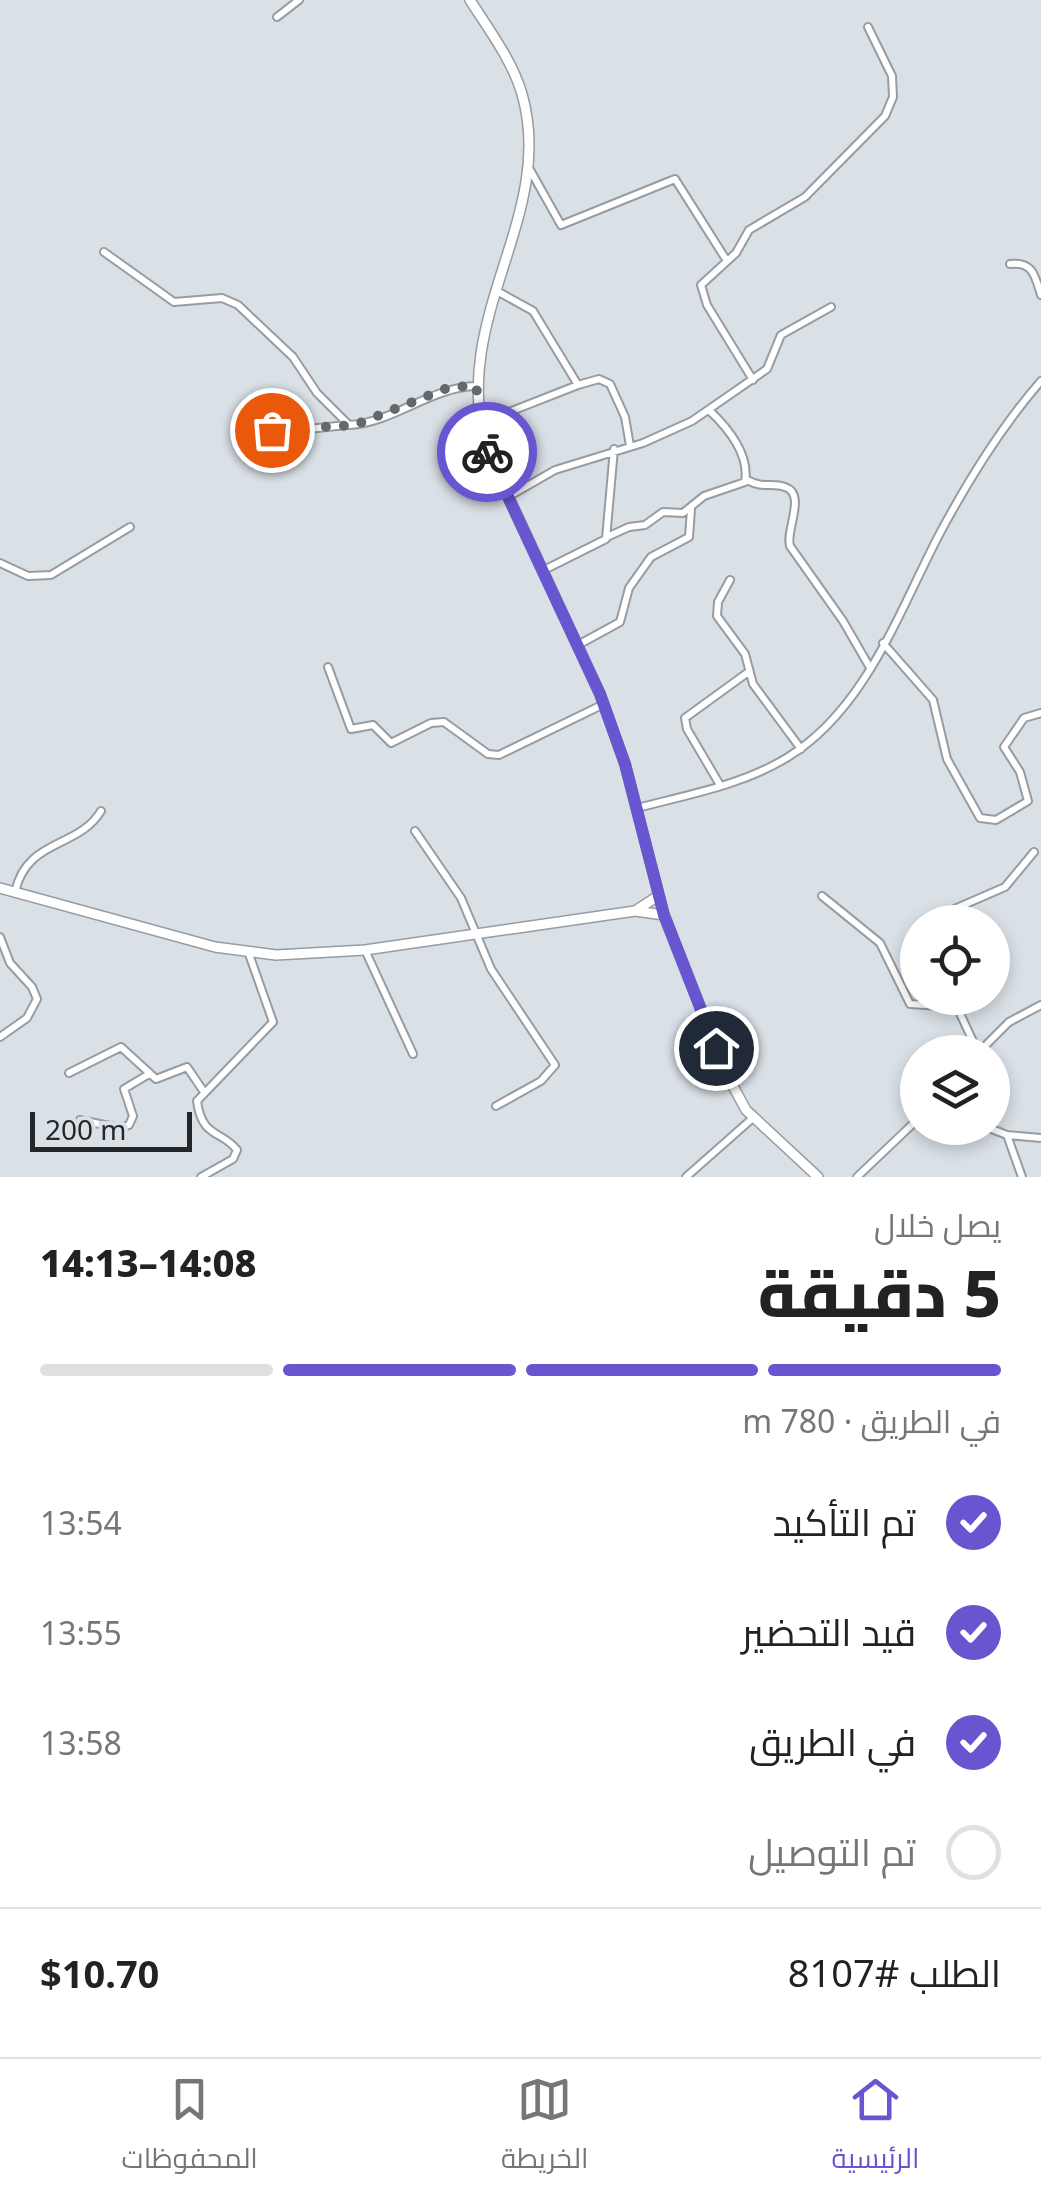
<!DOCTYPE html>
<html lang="ar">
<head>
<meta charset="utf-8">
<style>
  body { margin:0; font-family:"Noto Sans",Cairo,sans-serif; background:#f6f6f6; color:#222; direction:rtl; height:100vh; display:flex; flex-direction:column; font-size:38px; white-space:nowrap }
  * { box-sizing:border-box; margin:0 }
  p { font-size:32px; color:#767676 }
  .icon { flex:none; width:55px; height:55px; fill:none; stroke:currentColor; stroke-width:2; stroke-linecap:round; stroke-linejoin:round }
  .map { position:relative; height:1177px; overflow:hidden; direction:ltr }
  .side { display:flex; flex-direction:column; background:#fff; flex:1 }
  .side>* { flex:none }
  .fabs { position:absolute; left:900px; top:905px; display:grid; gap:20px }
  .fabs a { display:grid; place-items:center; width:110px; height:110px; border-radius:50%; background:#fff; box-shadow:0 5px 15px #0003; font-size:50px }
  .scale { position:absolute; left:30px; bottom:25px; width:162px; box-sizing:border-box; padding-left:10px; border:5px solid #242729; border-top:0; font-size:28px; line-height:35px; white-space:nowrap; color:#242729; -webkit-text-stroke:8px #d9e0e6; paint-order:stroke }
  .pin { position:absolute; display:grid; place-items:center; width:85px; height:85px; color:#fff; margin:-42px; border:5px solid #fff; border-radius:50%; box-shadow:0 2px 10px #0007 }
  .courier { position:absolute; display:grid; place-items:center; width:100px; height:100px; margin:-50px; border:8px solid #6856d0; border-radius:50%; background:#fff; color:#222; box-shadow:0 2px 12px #0007 }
  .headline em { font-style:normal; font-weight:800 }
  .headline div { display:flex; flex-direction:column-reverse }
  .headline { display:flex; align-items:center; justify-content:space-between; height:170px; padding:0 40px }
  h1 { font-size:65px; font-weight:800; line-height:75px }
  .bar { display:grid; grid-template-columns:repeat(4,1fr); gap:15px 10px; align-content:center; height:120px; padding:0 40px }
  .bar i { height:12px; border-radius:8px; background:#e0e0e0 }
  .bar .current { background:#6856d0 }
  .bar p { grid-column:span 4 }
  .line { display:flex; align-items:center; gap:25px; padding:0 40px; border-top:2px solid #e0e0e0 }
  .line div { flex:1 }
  ol { padding:0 40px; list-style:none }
  li { display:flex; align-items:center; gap:30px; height:110px }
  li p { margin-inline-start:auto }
  li .icon { padding:10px; border-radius:50%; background:#6856d0; color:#fff; stroke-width:4 }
  li:last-child { color:#767676 }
  li i { width:55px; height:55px; border:5px solid #e0e0e0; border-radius:50% }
  .dock { display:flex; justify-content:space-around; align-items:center; height:140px; border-top:2px solid #e0e0e0; background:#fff; font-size:28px; color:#767676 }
  .dock a { display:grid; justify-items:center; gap:5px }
  .dock .current { color:#6856d0 }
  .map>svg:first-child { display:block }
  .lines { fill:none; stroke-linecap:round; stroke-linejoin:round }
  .street-casing { stroke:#969ca2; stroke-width:10 }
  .secondary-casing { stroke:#969ca2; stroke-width:12 }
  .street { stroke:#fff; stroke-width:6 }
  .secondary { stroke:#fff; stroke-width:9 }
  .done { stroke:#63686b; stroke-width:10; stroke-dasharray:0 18 }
  .route { stroke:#6856d0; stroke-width:12 }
</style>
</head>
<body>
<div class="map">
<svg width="1041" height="1177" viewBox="0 0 1041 1177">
  <rect width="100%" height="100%" fill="#d9e0e6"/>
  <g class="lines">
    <defs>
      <path id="street" d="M277,17L299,0
        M529,168L561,225L675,179L727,261
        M104,252L174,302L222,298L238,305L293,357L317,393L349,425C393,423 431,387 476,386
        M1010,264C1033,261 1035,276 1041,295
        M495,290L533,311L578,385L599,379L610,384L625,417L630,446
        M753,380L707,305L701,285L736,253L749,230L805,197L885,116L893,97L892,76L868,27
        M244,420L279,432L347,425
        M481,423L578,385
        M747,480C764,489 771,482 785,487C807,494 785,531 790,546L843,621L869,666
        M508,497L555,470L643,443L692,421L767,369L781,335L831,307
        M607,537L629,527L645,525L663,512L683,513L704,496L745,482C750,454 728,428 709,410
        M0,563L28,576L51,575L130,527
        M544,570L606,539L614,449
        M730,580L718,602L717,616L745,654L753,684L801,749
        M883,643L933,700L947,759L980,818L996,820L1028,801L1020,772L1004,747L1024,718L1041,713
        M578,645L620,622L629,588L651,557L689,537L691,509
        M328,667L351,729L373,725L391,743L431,723L444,722L488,754L499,755L604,704
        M720,785L687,729L685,718L747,673
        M637,808C687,795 743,785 788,757C866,709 899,611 940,533C969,479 1001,427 1041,381
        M415,831L461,898L491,969L555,1065L541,1081L496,1106
        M15,892C27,838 78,849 101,811
        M822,896L880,943L910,1004L957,1007L978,1052
        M955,922L952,910L1005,887L1034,852
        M0,937L10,963L32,987L37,999L27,1018L0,1037
        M365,950L413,1054
        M979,1052L1009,1022L1041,1005
        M69,1073L121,1047L156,1079L187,1067L204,1092
        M80,1120L120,1128L129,1125L133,1116L124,1089L149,1074
        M989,1128L1007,1135L1041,1138
        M1007,1135L1022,1177
        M201,1177L233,1159L237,1150C222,1130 202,1139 197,1101L273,1022L249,954
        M686,1177L754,1117
        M857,1177L918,1119"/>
      <path id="secondary" d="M470,0C489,30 512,60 522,94C557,216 449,316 486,448L600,694L625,764L664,915L727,1075L746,1110L818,1177
        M0,888L215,947L276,955L365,950L635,911L664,915
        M635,911L658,896"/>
    </defs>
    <use href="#street" class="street-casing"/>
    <use href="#secondary" class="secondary-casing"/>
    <use href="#street" class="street"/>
    <use href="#secondary" class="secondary"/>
  </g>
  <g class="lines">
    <path class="done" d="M272,430L355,425L450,387L476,386L487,452"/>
    <path class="route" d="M487,452L600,694L625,764L664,915L716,1048"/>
  </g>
</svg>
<div class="fabs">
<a><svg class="icon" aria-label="locate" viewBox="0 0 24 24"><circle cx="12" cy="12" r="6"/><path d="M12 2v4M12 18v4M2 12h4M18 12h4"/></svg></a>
<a><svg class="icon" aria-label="layers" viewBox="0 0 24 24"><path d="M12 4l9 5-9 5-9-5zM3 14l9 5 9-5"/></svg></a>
</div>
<div class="scale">200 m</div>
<div class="pin" style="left:272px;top:430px;background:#ea580c"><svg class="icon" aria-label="bag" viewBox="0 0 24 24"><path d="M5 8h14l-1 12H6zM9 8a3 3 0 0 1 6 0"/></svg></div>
<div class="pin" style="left:716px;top:1048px;background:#1f2937"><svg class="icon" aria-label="home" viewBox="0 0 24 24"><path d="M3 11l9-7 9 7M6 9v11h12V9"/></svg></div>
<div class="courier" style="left:487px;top:452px"><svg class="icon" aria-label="bike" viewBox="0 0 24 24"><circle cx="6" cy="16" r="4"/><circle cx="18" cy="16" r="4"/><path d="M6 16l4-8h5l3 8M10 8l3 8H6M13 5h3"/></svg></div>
</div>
<section class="side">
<div class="headline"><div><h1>5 دقيقة</h1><p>يصل خلال</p></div><em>14:08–14:13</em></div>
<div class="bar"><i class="current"></i><i class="current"></i><i class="current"></i><i></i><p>في الطريق · 780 m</p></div>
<ol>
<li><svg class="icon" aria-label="check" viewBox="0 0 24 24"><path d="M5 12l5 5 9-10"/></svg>تم التأكيد<p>13:54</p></li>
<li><svg class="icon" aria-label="check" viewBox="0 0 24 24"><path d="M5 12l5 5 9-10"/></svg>قيد التحضير<p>13:55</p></li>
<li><svg class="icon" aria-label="check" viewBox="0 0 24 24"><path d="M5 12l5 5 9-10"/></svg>في الطريق<p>13:58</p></li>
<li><i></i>تم التوصيل</li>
</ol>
<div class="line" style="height:130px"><div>الطلب #8107</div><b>$10.70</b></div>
</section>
<nav class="dock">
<a class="current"><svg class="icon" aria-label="home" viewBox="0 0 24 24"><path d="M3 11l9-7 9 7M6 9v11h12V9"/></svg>الرئيسية</a>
<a><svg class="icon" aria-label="map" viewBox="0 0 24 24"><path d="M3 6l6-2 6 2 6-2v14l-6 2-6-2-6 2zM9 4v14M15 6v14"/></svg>الخريطة</a>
<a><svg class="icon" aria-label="saved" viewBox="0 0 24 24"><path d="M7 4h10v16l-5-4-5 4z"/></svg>المحفوظات</a>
</nav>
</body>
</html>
